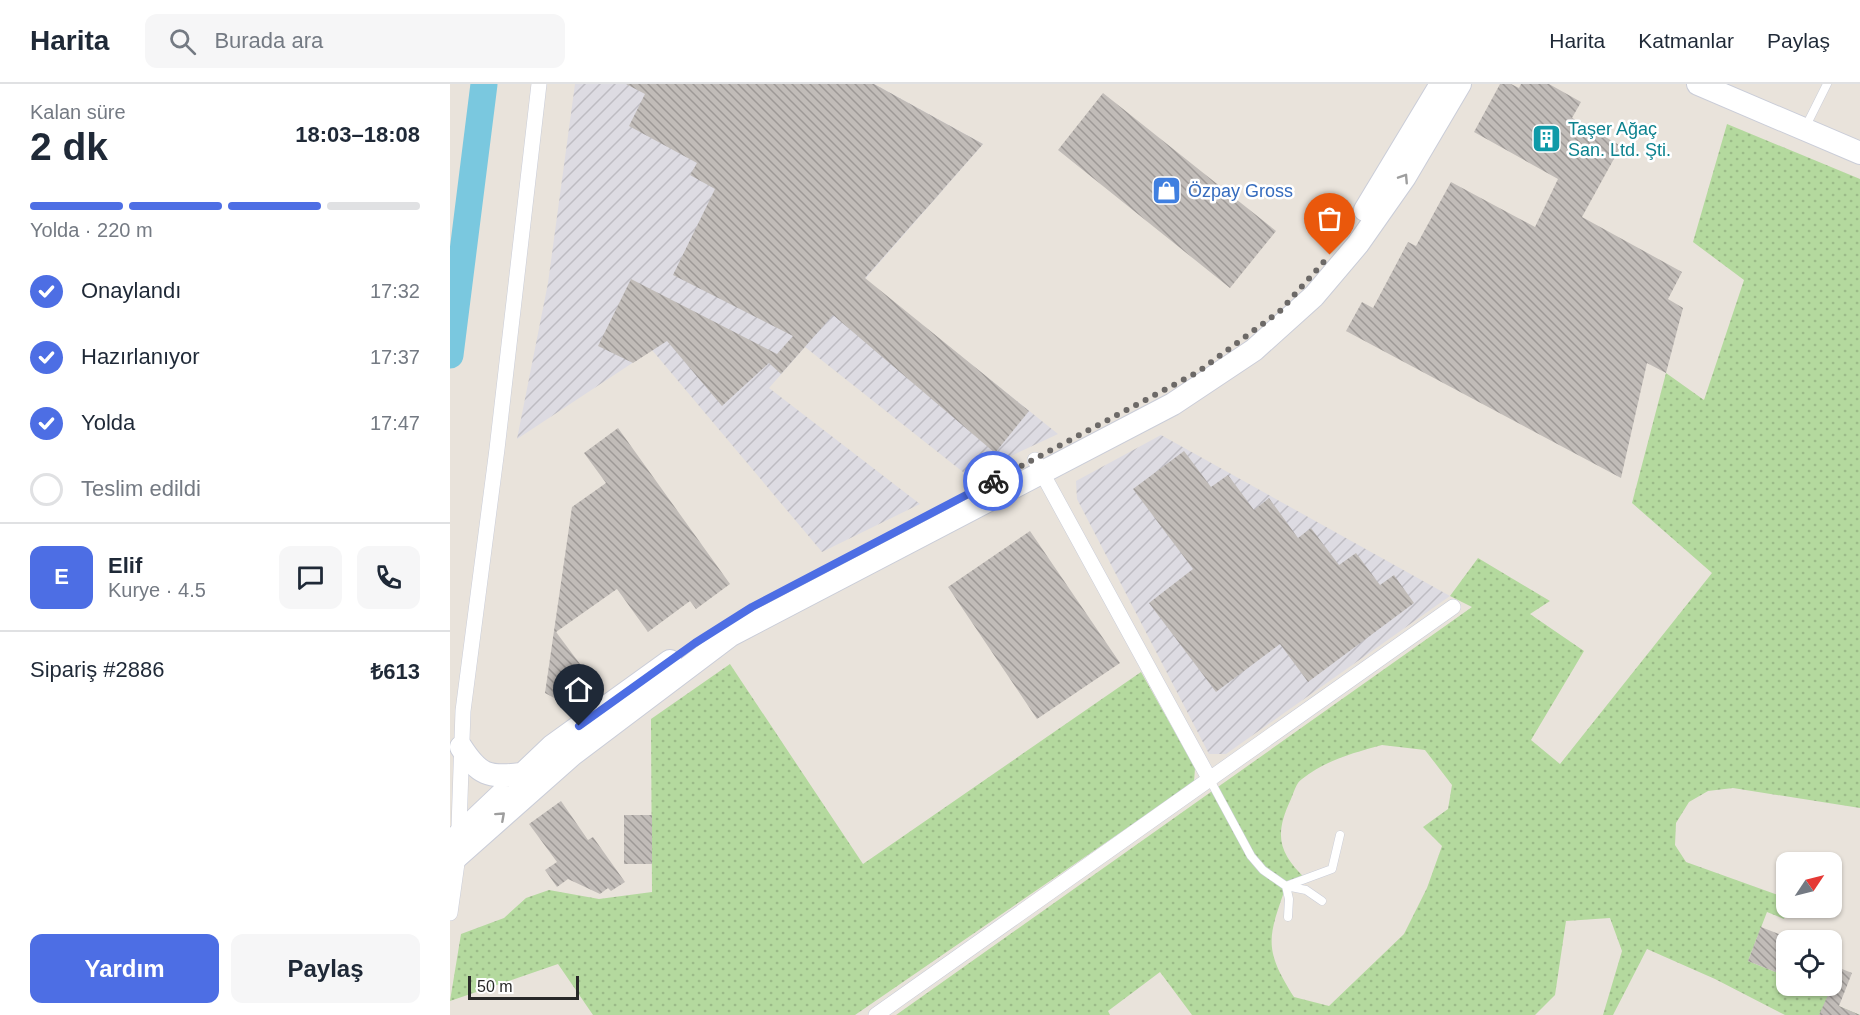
<!DOCTYPE html>
<html lang="tr">
<head>
<meta charset="utf-8">
<style>
  body { margin:0; font-family:Arial,sans-serif; background:#f6f6f7; color:#1f2937; height:100vh; display:flex; flex-direction:column; font-size:22px; white-space:nowrap }
  * { box-sizing:border-box; margin:0 }
  p { font-size:20px; color:#747a83 }
  .icon { flex:none; width:33px; height:33px; fill:none; stroke:currentColor; stroke-width:2; stroke-linecap:round; stroke-linejoin:round }
  .map { position:relative; flex:1; overflow:hidden }
  .panel { display:flex; flex-direction:column; background:#fff; width:450px }
  .panel>* { flex:none }
  .needle { width:39px; rotate:55deg }
  .fabs { position:absolute; left:1326px; top:768px; display:grid; gap:12px }
  .fabs a { display:grid; place-items:center; width:66px; height:66px; border-radius:12px; background:#fff; box-shadow:0 2px 4px #0004; font-size:30px }
  .scale { position:absolute; left:18px; bottom:15px; width:111px; box-sizing:border-box; padding-left:6px; border:3px solid #282828; border-top:0; font-size:16px; line-height:21px; white-space:nowrap; color:#282828; -webkit-text-stroke:4px #fff; paint-order:stroke }
  .pin { position:absolute; display:grid; place-items:center; width:51px; height:51px; color:#fff; margin:-62px -26px; border-radius:50% 50% 50% 0; rotate:-45deg; box-shadow:0 0 6px #0007 }
  .pin .icon { rotate:45deg }
  .courier { position:absolute; display:grid; place-items:center; width:60px; height:60px; margin:-30px; border:4px solid #4d6ee4; border-radius:50%; background:#fff; color:#222; box-shadow:0 2px 8px #0007 }
  .head em { font-style:normal; font-weight:700 }
  .head div { display:flex; flex-direction:column-reverse }
  .head { display:flex; align-items:center; justify-content:space-between; height:102px; padding:0 30px }
  h1 { font-size:39px; font-weight:700; line-height:45px }
  .bar { display:grid; grid-template-columns:repeat(4,1fr); gap:9px 6px; align-content:center; height:72px; padding:0 30px }
  .bar i { height:8px; border-radius:4px; background:#e0e1e3 }
  .bar .on { background:#4d6ee4 }
  .bar p { grid-column:span 4 }
  .line { display:flex; align-items:center; gap:15px; padding:0 30px; border-top:2px solid #e0e1e3 }
  .line div { flex:1 }
  .round { display:grid; place-items:center; flex:none; width:63px; height:63px; border-radius:12px; background:#f6f6f7 }
  ol { padding:0 30px; list-style:none }
  li { display:flex; align-items:center; gap:18px; height:66px }
  li p { margin-inline-start:auto }
  li .icon { padding:6px; border-radius:50%; background:#4d6ee4; color:#fff; stroke-width:4 }
  li:last-child { color:#747a83 }
  li i { width:33px; height:33px; border:3px solid #e0e1e3; border-radius:50% }
  .cta { display:flex; gap:12px; margin-top:auto; padding:12px 30px }
  .cta a { flex:1; height:69px; border-radius:12px; background:#4d6ee4; color:#fff; font-size:24px; font-weight:700; line-height:69px; text-align:center }
  .cta a+a { background:#f6f6f7; color:#1f2937 }
  header { display:flex; align-items:center; gap:36px; box-sizing:border-box; height:84px; padding:0 30px; background:#fff; border-bottom:2px solid #e0e1e3 }
  header strong { font-size:28px }
  nav { display:flex; gap:33px; margin-inline-start:auto; font-size:21px }
  .search { width:420px; height:54px; background:#f6f6f7; display:flex; align-items:center; gap:15px; box-sizing:border-box; padding:0 21px; border-radius:12px; color:#747a83; font-size:22px }
  main { display:flex; flex:1; min-height:0 }
  .map>svg:first-child { display:block }
  .industrial { fill:url(#industrial-furrows) }
  .grass { fill:url(#grass-dots); fill-rule:evenodd }
  .lines { fill:none; stroke-linecap:round; stroke-linejoin:round }
  .river { stroke:#7ac8df; stroke-width:27 }
  .building { fill:url(#building-back-hatch) }
  .service-casing { stroke:#cacdd8; stroke-width:9 }
  .minor-casing { stroke:#cacdd8; stroke-width:16 }
  .secondary-casing { stroke:#cacdd8; stroke-width:24 }
  .service { stroke:#fff; stroke-width:8 }
  .minor { stroke:#fff; stroke-width:15 }
  .secondary { stroke:#fff; stroke-width:22 }
  .oneway { stroke:#9e9e9e }
  .done { stroke:#6c6967; stroke-width:6; stroke-dasharray:0 10.8 }
  .route { stroke:#4d6ee4; stroke-width:8 }
  .labels { text-anchor:middle; dominant-baseline:central; stroke-width:5; stroke-linejoin:round; paint-order:stroke }
  .culture-label { font-size:18px; fill:#0d838f; stroke:#fff; text-anchor:start }
  .shop-label { font-size:18px; fill:#366cbe; stroke:#fff; text-anchor:start }
</style>
</head>
<body>
<header>
<strong>Harita</strong>
<div class="search"><svg class="icon" aria-label="search" viewBox="0 0 24 24"><circle cx="10" cy="10" r="6"/><path d="M15 15l6 6"/></svg>Burada ara</div>
<nav><a>Harita</a><a>Katmanlar</a><a>Paylaş</a></nav>
</header>
<main>
<section class="panel">
<div class="head"><div><h1>2 dk</h1><p>Kalan süre</p></div><em>18:03–18:08</em></div>
<div class="bar"><i class="on"></i><i class="on"></i><i class="on"></i><i></i><p>Yolda · 220 m</p></div>
<ol>
<li><svg class="icon" aria-label="check" viewBox="0 0 24 24"><path d="M5 12l5 5 9-10"/></svg>Onaylandı<p>17:32</p></li>
<li><svg class="icon" aria-label="check" viewBox="0 0 24 24"><path d="M5 12l5 5 9-10"/></svg>Hazırlanıyor<p>17:37</p></li>
<li><svg class="icon" aria-label="check" viewBox="0 0 24 24"><path d="M5 12l5 5 9-10"/></svg>Yolda<p>17:47</p></li>
<li><i></i>Teslim edildi</li>
</ol>
<div class="line" style="height:108px"><b class="round" style="background:#4d6ee4;color:#fff">E</b><div><b>Elif</b><p>Kurye · 4.5</p></div><a class="round"><svg class="icon" aria-label="chat" viewBox="0 0 24 24"><path d="M4 5h16v11H9l-5 4z"/></svg></a><a class="round"><svg class="icon" aria-label="phone" viewBox="0 0 24 24"><path d="M5 4h4l2 5-3 2q2 4 5 5l2-3 5 2v4C11 20 4 13 5 4z"/></svg></a></div>
<div class="line" style="height:78px"><div>Sipariş #2886</div><b>₺613</b></div>
<div class="cta"><a>Yardım</a><a>Paylaş</a></div>
</section>
<div class="map">
<svg width="1410" height="931" viewBox="0 0 1410 931">
  <defs>
    <pattern id="industrial-furrows" width="10" height="10" patternUnits="userSpaceOnUse" patternTransform="scale(1.5)"><rect width="10" height="10" fill="#dddbe2"/><path d="M-1 1l2-2M0 10L10 0M9 11l2-2" fill="none" stroke="#bebcc2"/></pattern>
    <pattern id="grass-dots" width="8" height="8" patternUnits="userSpaceOnUse" patternTransform="scale(1.5)"><rect width="8" height="8" fill="#b4d99e"/><path d="M2 2h.1M6 6h.1" fill="none" stroke="#9bba88" stroke-width="1.8" stroke-linecap="round"/></pattern>
    <pattern id="building-back-hatch" width="6" height="6" patternUnits="userSpaceOnUse" patternTransform="scale(1.5)"><rect width="6" height="6" fill="#c1bcb8"/><path d="M-1 5l2 2M0 0l6 6M5-1l2 2" fill="none" stroke="#9d9996"/></pattern>
  </defs>
  <rect width="100%" height="100%" fill="#e9e3db"/>
  <path class="industrial" d="M125,0H424L533,60L415,195L608,350L518,392L355,263L319,304L470,420L372,468L202,266L67,355L98,199Z
    M711,351L1000,512L776,670H759L627,415L626,397Z"/>
  <path class="grass" d="M1277,40L1410,95V724L1283,704L1258,707L1239,718L1226,739L1225,761L1236,778L1336,814L1338,824L1334,835L1317,828L1298,877L1336,892V902H1360L1382,911L1381,919L1410,931H1335L1265,895L1197,865L1163,931H1153L1172,867L1160,834L1116,837L1105,911L1085,931H742L710,888L658,927L660,931H446L1022,523L1000,512L1028,474L1100,517L1080,530L1134,567L1081,656L1110,680L1262,489L1182,419L1216,289L1254,316L1294,196L1243,158ZM932,661L975,666L1002,701L998,725L973,743L992,762L977,804L954,850L879,922L844,913C813,864 818,854 836,802L857,796C828,769 824,751 841,715C844,708 846,699 852,695C876,676 903,669 932,661Z
    M280,580L413,780L691,588L745,684L744,698L405,931H143L108,880L0,917L11,850L54,834L76,814L99,806L149,815L202,808L201,635Z"/>
  <g class="lines">
    <path class="river" d="M0,271L34,0"/>
  </g>
  <path class="building" d="M176,0H424L533,60L415,194L579,327L545,369L383,231L331,290L319,279L272,322L217,257L183,279L148,262L181,195L327,270L343,252L223,191L265,105L240,91L247,79L179,42L195,10Z
    M1050,0H1061L1069,4L1071,0H1099L1131,18L1122,34L1171,62L1132,133L1232,188L1218,215L1233,224L1216,289L1197,279L1171,394L896,247L912,218L923,224L958,158L966,162L1001,98L1085,143L1108,95L1024,48Z
    M653,9L826,147L780,204L608,66Z
    M168,344L280,500L246,525L240,517L198,548L167,505L106,548L139,592L108,616L95,609L122,423L156,399L134,369Z
    M734,367L761,403L778,391L804,426L819,414L848,454L861,444L889,481L906,469L930,501L944,491L964,519L858,598L830,560L766,608L699,519L743,485L683,405Z
    M580,447L670,579L587,635L498,503Z
    M111,717L138,756L143,753L175,798L161,807L158,804L150,810L118,795L107,803L95,786L107,778L79,740Z
    M174,731H202V780H174Z
    M1311,843L1336,853V892L1298,877Z
    M1382,881L1402,889L1389,922L1410,931H1369L1382,902Z"/>
  <g class="lines">
    <defs>
      <path id="service" d="M1355,44L1377,0
        M760,696L801,772L813,786L836,802L856,806L872,817
        M838,833L839,815L836,802L882,785L890,751"/>
      <path id="minor" d="M585,376L760,696
        M0,829L8,772L13,627L47,365L89,0
        M426,931L1003,523"/>
      <path id="secondary" d="M1248,0L1410,69
        M915,126L991,0
        M11,663C29,691 38,694 71,690
        M0,759L102,662L220,577
        M0,779L122,671L281,551L723,320L804,266L864,212L908,160L955,93L1010,0"/>
    </defs>
    <use href="#service" class="service-casing"/>
    <use href="#minor" class="minor-casing"/>
    <use href="#secondary" class="secondary-casing"/>
    <use href="#service" class="service"/>
    <use href="#minor" class="minor"/>
    <use href="#secondary" class="secondary"/>
  </g>
  <defs><path id="oneway-chevron" d="M-2-3.5L2.5 0L-2 3.5" fill="none" stroke-width="1.6" stroke-linecap="round" stroke-linejoin="round" transform="scale(1.5)"/></defs>
  <g class="oneway">
    <use href="#oneway-chevron" transform="translate(954 94) rotate(-57)"/>
    <use href="#oneway-chevron" transform="translate(51 732) rotate(-42)"/>
  </g>
  <g class="lines">
    <path class="done" d="M543,397L748,288L830,227L880,171"/>
    <path class="route" d="M129,642L245,559L302,523L543,397"/>
  </g>
  <defs>
    <symbol id="building-square" viewBox="-11 -11 22 22"><rect x="-9" y="-9" width="18" height="18" rx="4" fill="#0f9aa8" stroke="#fff"/><path d="M-4-6H4V6H1V3H-1V6H-4ZM-2.5-4.3h1.7v1.8h-1.7ZM.8-4.3h1.7v1.8H.8ZM-2.5-1h1.7V.8h-1.7ZM.8-1h1.7V.8H.8Z" fill="#fff"/></symbol>
    <symbol id="shop-square" viewBox="-11 -11 22 22"><rect x="-9" y="-9" width="18" height="18" rx="4" fill="#3f7fe0" stroke="#fff"/><path d="M-5-2.5h2.3a2.7 3.5 0 0 1 5.4 0H5L5.5 6h-11ZM-1.5-2.5h3a1.5 2.3 0 0 0-3 0Z" fill="#fff"/></symbol>
  </defs>
  <g fill-rule="evenodd">
    <use href="#building-square" x="1080" y="38" width="33" height="33"/>
    <use href="#shop-square" x="700" y="90" width="33" height="33"/>
  </g>
  <g class="labels">
    <g class="culture-label">
      <text x="1118" y="45">Taşer Ağaç<tspan x="1118" dy="21">San. Ltd. Şti.</tspan></text>
    </g>
    <g class="shop-label">
      <text x="738" y="107">Özpay Gross</text>
    </g>
  </g>
</svg>
<div class="fabs">
<a><svg class="needle" viewBox="-14 -14 28 28"><path d="M0-13l5 13h-10z" fill="#e53935"/><path d="M0 13l5-13h-10z" fill="#747a83"/></svg></a>
<a><svg class="icon" aria-label="locate" viewBox="0 0 24 24"><circle cx="12" cy="12" r="6"/><path d="M12 2v4M12 18v4M2 12h4M18 12h4"/></svg></a>
</div>
<div class="scale">50 m</div>
<div class="pin" style="left:880px;top:171px;background:#ea580c"><svg class="icon" aria-label="bag" viewBox="0 0 24 24"><path d="M5 8h14l-1 12H6zM9 8a3 3 0 0 1 6 0"/></svg></div>
<div class="pin" style="left:129px;top:642px;background:#1f2937"><svg class="icon" aria-label="home" viewBox="0 0 24 24"><path d="M3 11l9-7 9 7M6 9v11h12V9"/></svg></div>
<div class="courier" style="left:543px;top:397px"><svg class="icon" aria-label="bike" viewBox="0 0 24 24"><circle cx="6" cy="16" r="4"/><circle cx="18" cy="16" r="4"/><path d="M6 16l4-8h5l3 8M10 8l3 8H6M13 5h3"/></svg></div>
</div>
</main>
</body>
</html>
